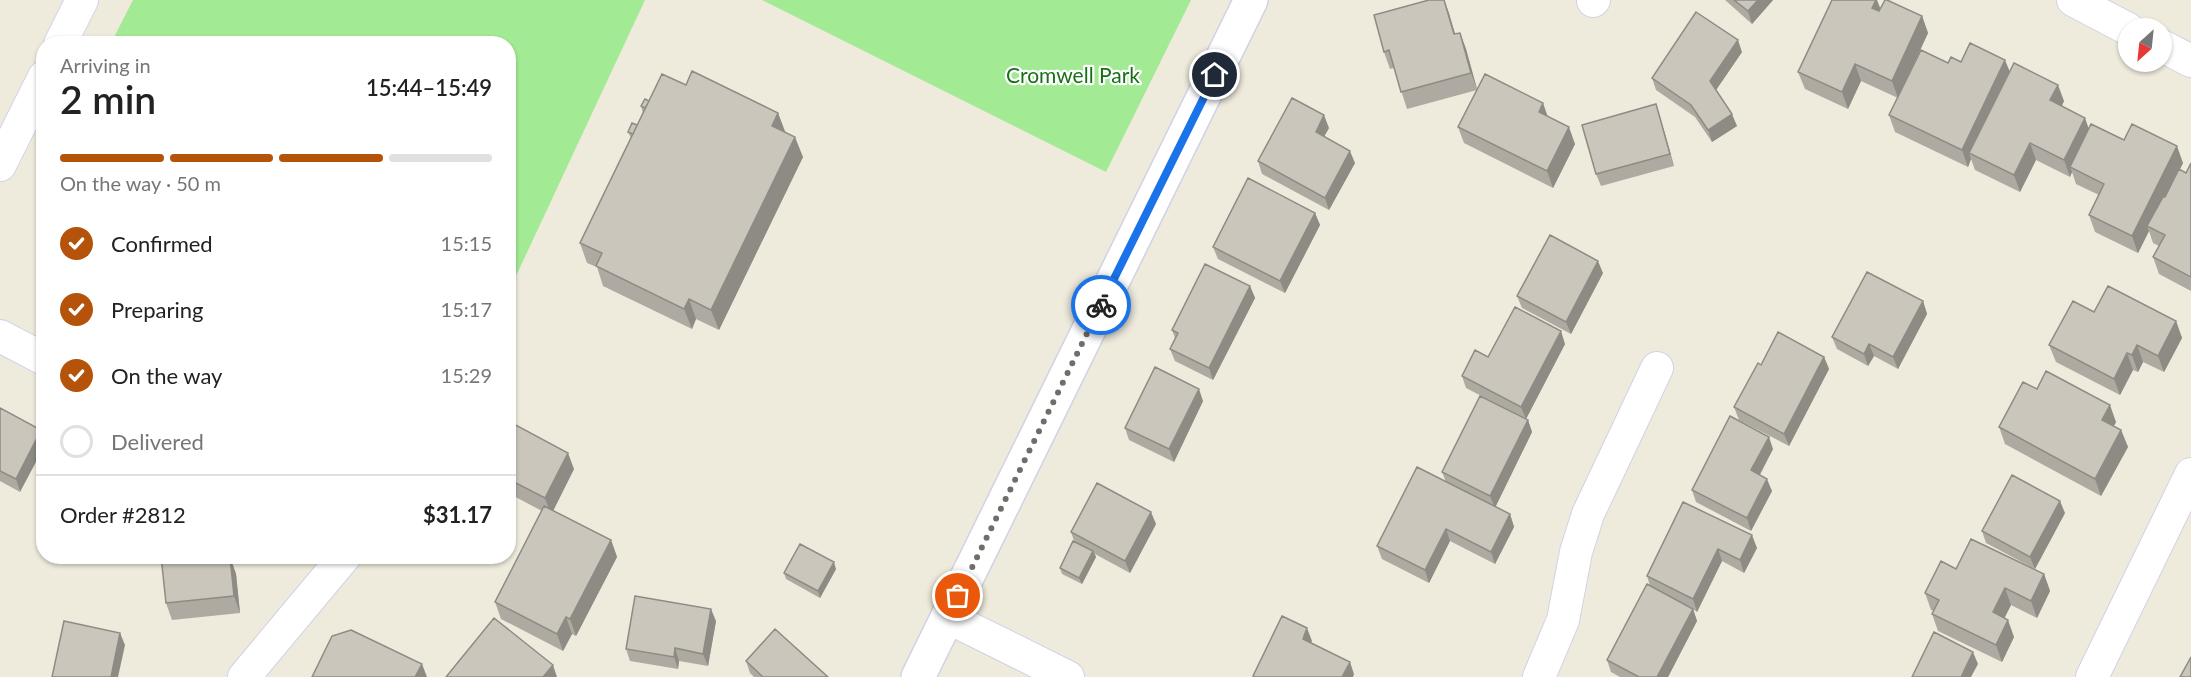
<!DOCTYPE html>
<html lang="en">
<head>
<meta charset="utf-8">
<style>
  body { margin:0; font-family:Lato,sans-serif; background:#f6f6f6; color:#222; height:100vh; display:flex; flex-direction:column; font-size:22px; white-space:nowrap }
  * { box-sizing:border-box; margin:0 }
  p { font-size:20px; color:#767676 }
  .icon { flex:none; width:33px; height:33px; fill:none; stroke:currentColor; stroke-width:2; stroke-linecap:round; stroke-linejoin:round }
  .map { position:relative; flex:1; overflow:hidden }
  .drawer { position:absolute; left:36px; top:36px; width:480px; height:528px; display:flex; flex-direction:column; background:#fff; border-radius:24px; box-shadow:0 2px 4px #0004 }
  .drawer>* { flex:none }
  .needle { width:39px; rotate:207deg }
  .buttons { position:absolute; left:2118px; top:18px; display:grid; gap:12px }
  .buttons a { display:grid; place-items:center; width:54px; height:54px; border-radius:50%; background:#fff; box-shadow:0 2px 4px #0004; font-size:30px }
  .pin { position:absolute; display:grid; place-items:center; width:51px; height:51px; color:#fff; margin:-26px; border:3px solid #fff; border-radius:50%; box-shadow:0 2px 6px #0007 }
  .courier { position:absolute; display:grid; place-items:center; width:60px; height:60px; margin:-30px; border:4px solid #1a73e8; border-radius:50%; background:#fff; color:#222; box-shadow:0 2px 8px #0007 }
  .head em { font-style:normal; font-weight:600 }
  .head div { display:flex; flex-direction:column-reverse }
  .head { display:flex; align-items:center; justify-content:space-between; height:102px; padding:0 24px }
  h1 { font-size:39px; font-weight:600; line-height:45px }
  .bar { display:grid; grid-template-columns:repeat(4,1fr); gap:9px 6px; align-content:center; height:72px; padding:0 24px }
  .bar i { height:8px; border-radius:4px; background:#e0e0e0 }
  .bar .active { background:#b45309 }
  .bar p { grid-column:span 4 }
  .line { display:flex; align-items:center; gap:15px; padding:0 24px; border-top:2px solid #e0e0e0 }
  .line div { flex:1 }
  ol { padding:0 24px; list-style:none }
  li { display:flex; align-items:center; gap:18px; height:66px }
  li p { margin-inline-start:auto }
  li .icon { padding:6px; border-radius:50%; background:#b45309; color:#fff; stroke-width:4 }
  li:last-child { color:#767676 }
  li i { width:33px; height:33px; border:3px solid #e0e0e0; border-radius:50% }
  .map>svg:first-child { display:block }
  .green { fill:#a3ea94 }
  .lines { fill:none; stroke-linecap:round; stroke-linejoin:round }
  .street-casing { stroke:#d1d2e5; stroke-width:34 }
  .secondary-casing { stroke:#d1d2e5; stroke-width:36 }
  .street { stroke:#fff; stroke-width:32 }
  .secondary { stroke:#fff; stroke-width:33 }
  .wall { fill:#aeaaa2 }
  .shaded-wall { fill:#8d8b84 }
  .building { fill:#cac6bc; stroke:#8d8b84; stroke-width:1.5 }
  .done { stroke:#6f6e69; stroke-width:6; stroke-dasharray:0 10.8 }
  .route { stroke:#1a73e8; stroke-width:8 }
  .labels { text-anchor:middle; dominant-baseline:central; stroke-width:4.5; stroke-linejoin:round; paint-order:stroke }
  .park-label { font-size:21px; fill:#177014; stroke:#fff }
</style>
</head>
<body>
<div class="map">
<svg width="2191" height="677" viewBox="0 0 2191 677">
  <rect width="100%" height="100%" fill="#eeeadc"/>
  <path class="green" d="M133,0H645L509,291L508,44L111,43Z
    M762,0H1191L1106,172Z"/>
  <g class="lines">
    <defs>
      <path id="street" d="M2073,0L2128,29
        M1593,1L1594,0
        M60,44L82,0
        M2162,46L2191,61
        M0,165L44,77
        M0,336L44,359
        M947,617L1068,677
        M244,677L345,556
        M1539,677L1563,620L1576,552L1588,514L1657,368
        M2092,677L2191,474"/>
      <path id="secondary" d="M918,677L1251,0"/>
    </defs>
    <use href="#street" class="street-casing"/>
    <use href="#secondary" class="secondary-casing"/>
    <use href="#street" class="street"/>
    <use href="#secondary" class="secondary"/>
  </g>
  <path class="wall" d="M1444,0L1455,34L1460,33L1466,49L1477,89L1548,117L1575,144L1553,188L1464,143L1458,127L1477,90L1407,109L1394,68L1390,69L1384,52Z
    M1725,0H1773L1752,24Z
    M1880,9L1922,16L1928,33L1901,91L1948,63L1961,62L2009,72L2064,101L2062,106L2089,128L2124,140L2183,163L2179,170L2186,173L2191,163V291L2159,274L2153,257L2159,246L2153,243L2149,231L2138,253L2095,232L2089,215L2099,195L2076,184L2072,172L2070,177L2036,160L2020,192L1975,170L1971,159L1968,167L1895,132L1889,115L1898,98L1861,81L1848,109L1805,89L1798,72Z
    M1742,52L1716,90L1737,126L1712,142L1695,117L1656,90L1652,78Z
    M686,85L778,113L785,132L803,157L719,330L696,319L692,329L603,286L597,267L587,263L580,243L631,138L628,132L637,125L643,113L641,106L649,101Z
    M1656,104L1660,117L1674,166L1601,186L1596,174Z
    M1329,128L1324,136L1355,163L1329,210L1262,174L1258,161Z
    M1315,213L1320,225L1285,293L1218,259L1213,247Z
    M44,226V252L38,237Z
    M1603,273L1571,334L1522,308L1517,296Z
    M1250,286L1255,298L1213,380L1175,361L1170,349L1175,338L1172,330Z
    M1923,301L1927,314L1898,369L1874,356L1868,366L1837,349L1832,337Z
    M2094,312L2176,321L2182,338L2164,372L2143,362L2138,372L2133,370L2120,395L2056,362L2049,345Z
    M1565,344L1526,419L1528,420L1532,432L1495,507L1510,514L1514,527L1495,564L1450,541L1429,583L1382,559L1377,546L1446,482L1442,472L1518,415L1466,388L1462,376L1488,357Z
    M1824,357L1829,369L1789,446L1739,420L1734,407L1761,365Z
    M2037,389L2116,422L2114,426L2121,430L2128,447L2101,496L2005,444L1999,427Z
    M1203,401L1174,462L1129,440L1125,428Z
    M0,408L20,492L0,481Z
    M508,421L574,469L553,511L611,540L617,557L576,636L572,634L563,651L501,619L495,602L542,511L508,493Z
    M1773,449L1760,475L1772,491L1751,531L1696,502L1692,490Z
    M1683,502L1757,548L1744,573L1722,561L1697,612L1693,609L1697,621L1668,677H1620L1611,672L1607,660L1650,586L1647,576Z
    M2065,513L2035,569L1986,543L1982,531Z
    M1156,524L1130,573L1095,554L1096,557L1082,584L1062,574L1060,568L1074,541L1071,532Z
    M161,556H218V558L230,557L236,574L240,613L172,620L166,603Z
    M836,569L820,598L786,579L784,573Z
    M1956,569L2044,574L2050,591L2037,618L2011,605L2004,618L2014,637L2002,662L1938,631L1932,614L1934,611L1931,610L1925,593Z
    M716,621L708,666L679,661L678,669L630,661L626,649Z
    M746,661L828,677H754L750,673Z"/>
  <path class="shaded-wall" d="M1444,0L1449,13L1460,51L1454,34Z
    M1758,0H1773L1752,24L1748,11Z
    M1876,0H1877L1883,15L1872,8Z
    M1922,16L1928,33L1898,98L1892,81Z
    M1460,33L1466,49L1477,89L1471,73Z
    M1738,40L1742,52L1714,93L1710,81Z
    M2005,60L2012,77L1969,153L1971,159L1968,167L1962,150Z
    M1855,64L1861,81L1848,109L1842,92Z
    M2058,85L2064,101L2056,117L2050,100Z
    M1543,103L1549,120L1539,112Z
    M1656,104L1660,117L1674,166L1670,154Z
    M778,113L786,134L772,126Z
    M1732,114L1737,126L1712,142L1708,130Z
    M1324,115L1329,128L1320,144L1316,132Z
    M2085,118L2091,135L2070,167L2072,172L2070,177L2064,160Z
    M1569,127L1575,144L1553,188L1547,171Z
    M795,137L803,157L719,330L711,310Z
    M2030,143L2036,160L2020,192L2014,175Z
    M2177,146L2183,163L2151,228L2147,226L2149,231L2138,253L2132,236Z
    M1350,151L1355,163L1329,210L1325,198Z
    M1315,213L1320,225L1285,293L1280,281Z
    M1598,261L1603,273L1571,334L1566,322Z
    M1250,286L1255,298L1213,380L1209,368Z
    M689,299L696,319L692,329L684,309Z
    M1923,301L1927,314L1898,369L1893,357Z
    M2176,321L2182,338L2164,372L2158,356Z
    M1561,331L1565,344L1526,419L1521,407Z
    M1869,344L1874,356L1868,366L1864,354Z
    M2137,345L2143,362L2138,372L2132,355Z
    M2127,353L2133,370L2120,395L2114,379Z
    M1824,357L1829,369L1789,446L1784,434Z
    M1199,389L1203,401L1174,462L1169,449Z
    M2110,405L2116,422L2108,436L2102,420Z
    M1528,420L1532,432L1495,508L1490,496Z
    M41,430L44,436V447L20,492L16,479Z
    M2121,430L2128,447L2101,496L2095,479Z
    M1769,437L1773,449L1755,483L1751,470Z
    M568,453L574,469L551,515L545,498Z
    M1767,479L1772,491L1751,531L1747,518Z
    M2060,501L2065,513L2035,569L2030,557Z
    M1151,512L1156,524L1130,573L1125,561Z
    M1510,514L1514,527L1495,564L1491,552Z
    M1446,529L1450,541L1429,583L1425,570Z
    M1752,535L1757,548L1744,573L1740,560Z
    M611,540L617,557L576,636L570,619Z
    M1718,549L1722,561L1697,612L1693,599Z
    M1093,551L1096,557L1082,584L1079,578Z
    M230,557L236,574L240,613L234,596Z
    M834,562L836,569L820,598L818,591Z
    M2044,574L2050,591L2037,618L2031,601Z
    M2005,588L2011,605L1999,629L1993,612Z
    M711,609L716,621L708,666L703,654Z
    M1693,609L1697,621L1668,677H1657Z
    M566,617L572,634L563,651L557,634Z
    M2008,620L2014,637L2002,662L1996,645Z
    M1307,628L1312,641L1307,651L1303,639Z
    M120,633L125,645L118,677H111Z
    M675,648L679,661L678,669L674,657Z
    M1973,652L1978,664L1971,677H1961Z
    M1350,662L1354,674L1353,677H1342Z
    M422,664L427,677H415Z
    M553,665L557,677H543Z"/>
  <path class="building" d="M1429,0H1444L1454,34L1460,33L1471,73L1401,92L1389,50L1384,52L1374,15Z
    M1734,0H1758L1748,11Z
    M1832,0H1876L1872,8L1879,11L1885,0H1887L1922,16L1892,81L1855,64L1842,92L1798,72Z
    M1696,12L1738,40L1710,81L1732,114L1708,130L1691,105L1652,78Z
    M1970,43L2005,60L1962,150L1889,115L1921,50L1948,63L1951,57L1961,62Z
    M2014,63L2058,85L2050,100L2085,118L2064,160L2030,143L2014,175L1969,153Z
    M692,71L778,113L772,126L795,137L711,310L689,299L684,309L596,266L602,253L580,243L662,74L686,85Z
    M1485,74L1543,103L1539,112L1569,127L1547,171L1458,127Z
    M1292,98L1324,115L1316,132L1350,151L1325,198L1258,161Z
    M645,99L649,101L645,108L641,106Z
    M1656,104L1670,154L1596,174L1582,125Z
    M632,123L637,125L633,134L628,132Z
    M2091,124L2124,140L2132,124L2177,146L2132,236L2089,215L2104,184L2070,167Z
    M2191,163V277L2153,257L2165,235L2147,226L2163,197H2165L2179,169L2186,173Z
    M1248,178L1315,213L1280,281L1213,247Z
    M44,226V240L38,237Z
    M1550,235L1598,261L1566,322L1517,296Z
    M1205,264L1250,286L1209,368L1170,349L1178,333L1172,330Z
    M1867,272L1923,301L1893,357L1869,344L1864,354L1832,337Z
    M2108,286L2176,321L2158,356L2137,345L2132,355L2127,353L2114,379L2049,345L2073,301L2094,312Z
    M1515,307L1561,331L1521,407L1462,376L1475,350L1488,357Z
    M1778,332L1824,357L1784,434L1734,407L1758,363L1761,365Z
    M1155,367L1199,389L1169,449L1125,428Z
    M2046,371L2110,405L2102,420L2121,430L2095,479L1999,427L2023,382L2037,389Z
    M1480,396L1528,420L1490,496L1442,472Z
    M0,408L41,430L16,479L0,471Z
    M1730,416L1769,437L1751,470L1767,479L1747,518L1692,490Z
    M508,421L568,453L545,498L508,479Z
    M1417,467L1510,514L1491,552L1446,529L1425,570L1377,546Z
    M2012,475L2060,501L2030,557L1982,531Z
    M1097,483L1151,512L1125,561L1071,532Z
    M1683,502L1752,535L1740,560L1718,549L1693,599L1647,576Z
    M544,506L611,540L570,619L566,617L557,634L495,602Z
    M1971,539L2044,574L2031,601L2005,588L1993,612L2008,620L1996,645L1932,614L1939,600L1925,593L1941,561L1956,569Z
    M1073,541L1093,551L1079,578L1060,568Z
    M800,544L834,562L818,591L784,573Z
    M161,556H213V559L230,557L234,596L166,603Z
    M1647,584L1693,609L1657,677H1639L1607,660Z
    M635,596L711,609L703,654L675,648L674,657L626,649Z
    M1282,616L1307,628L1303,639L1350,662L1342,677H1255L1253,676Z
    M494,618L553,665L543,677H446Z
    M64,621L120,633L111,677H52Z
    M775,629L828,677H763L746,661Z
    M351,630L422,664L415,677H312L332,636Z
    M1934,632L1973,652L1961,677H1912Z
    M2191,657V677H2180Z"/>
  <g class="lines">
    <path class="done" d="M958,596L1101,305"/>
    <path class="route" d="M1101,305L1215,75"/>
  </g>
  <g class="labels">
    <g class="park-label">
      <text x="1073" y="74">Cromwell Park</text>
    </g>
  </g>
</svg>
<div class="buttons">
<a><svg class="needle" viewBox="-14 -14 28 28"><path d="M0-13l5 13h-10z" fill="#e53935"/><path d="M0 13l5-13h-10z" fill="#767676"/></svg></a>
</div>
<div class="pin" style="left:958px;top:596px;background:#ea580c"><svg class="icon" aria-label="bag" viewBox="0 0 24 24"><path d="M5 8h14l-1 12H6zM9 8a3 3 0 0 1 6 0"/></svg></div>
<div class="pin" style="left:1215px;top:75px;background:#1f2937"><svg class="icon" aria-label="home" viewBox="0 0 24 24"><path d="M3 11l9-7 9 7M6 9v11h12V9"/></svg></div>
<div class="courier" style="left:1101px;top:305px"><svg class="icon" aria-label="bike" viewBox="0 0 24 24"><circle cx="6" cy="16" r="4"/><circle cx="18" cy="16" r="4"/><path d="M6 16l4-8h5l3 8M10 8l3 8H6M13 5h3"/></svg></div>
<section class="drawer">
<div class="head"><div><h1>2 min</h1><p>Arriving in</p></div><em>15:44–15:49</em></div>
<div class="bar"><i class="active"></i><i class="active"></i><i class="active"></i><i></i><p>On the way · 50 m</p></div>
<ol>
<li><svg class="icon" aria-label="check" viewBox="0 0 24 24"><path d="M5 12l5 5 9-10"/></svg>Confirmed<p>15:15</p></li>
<li><svg class="icon" aria-label="check" viewBox="0 0 24 24"><path d="M5 12l5 5 9-10"/></svg>Preparing<p>15:17</p></li>
<li><svg class="icon" aria-label="check" viewBox="0 0 24 24"><path d="M5 12l5 5 9-10"/></svg>On the way<p>15:29</p></li>
<li><i></i>Delivered</li>
</ol>
<div class="line" style="height:78px"><div>Order #2812</div><b>$31.17</b></div>
</section>
</div>
</body>
</html>
